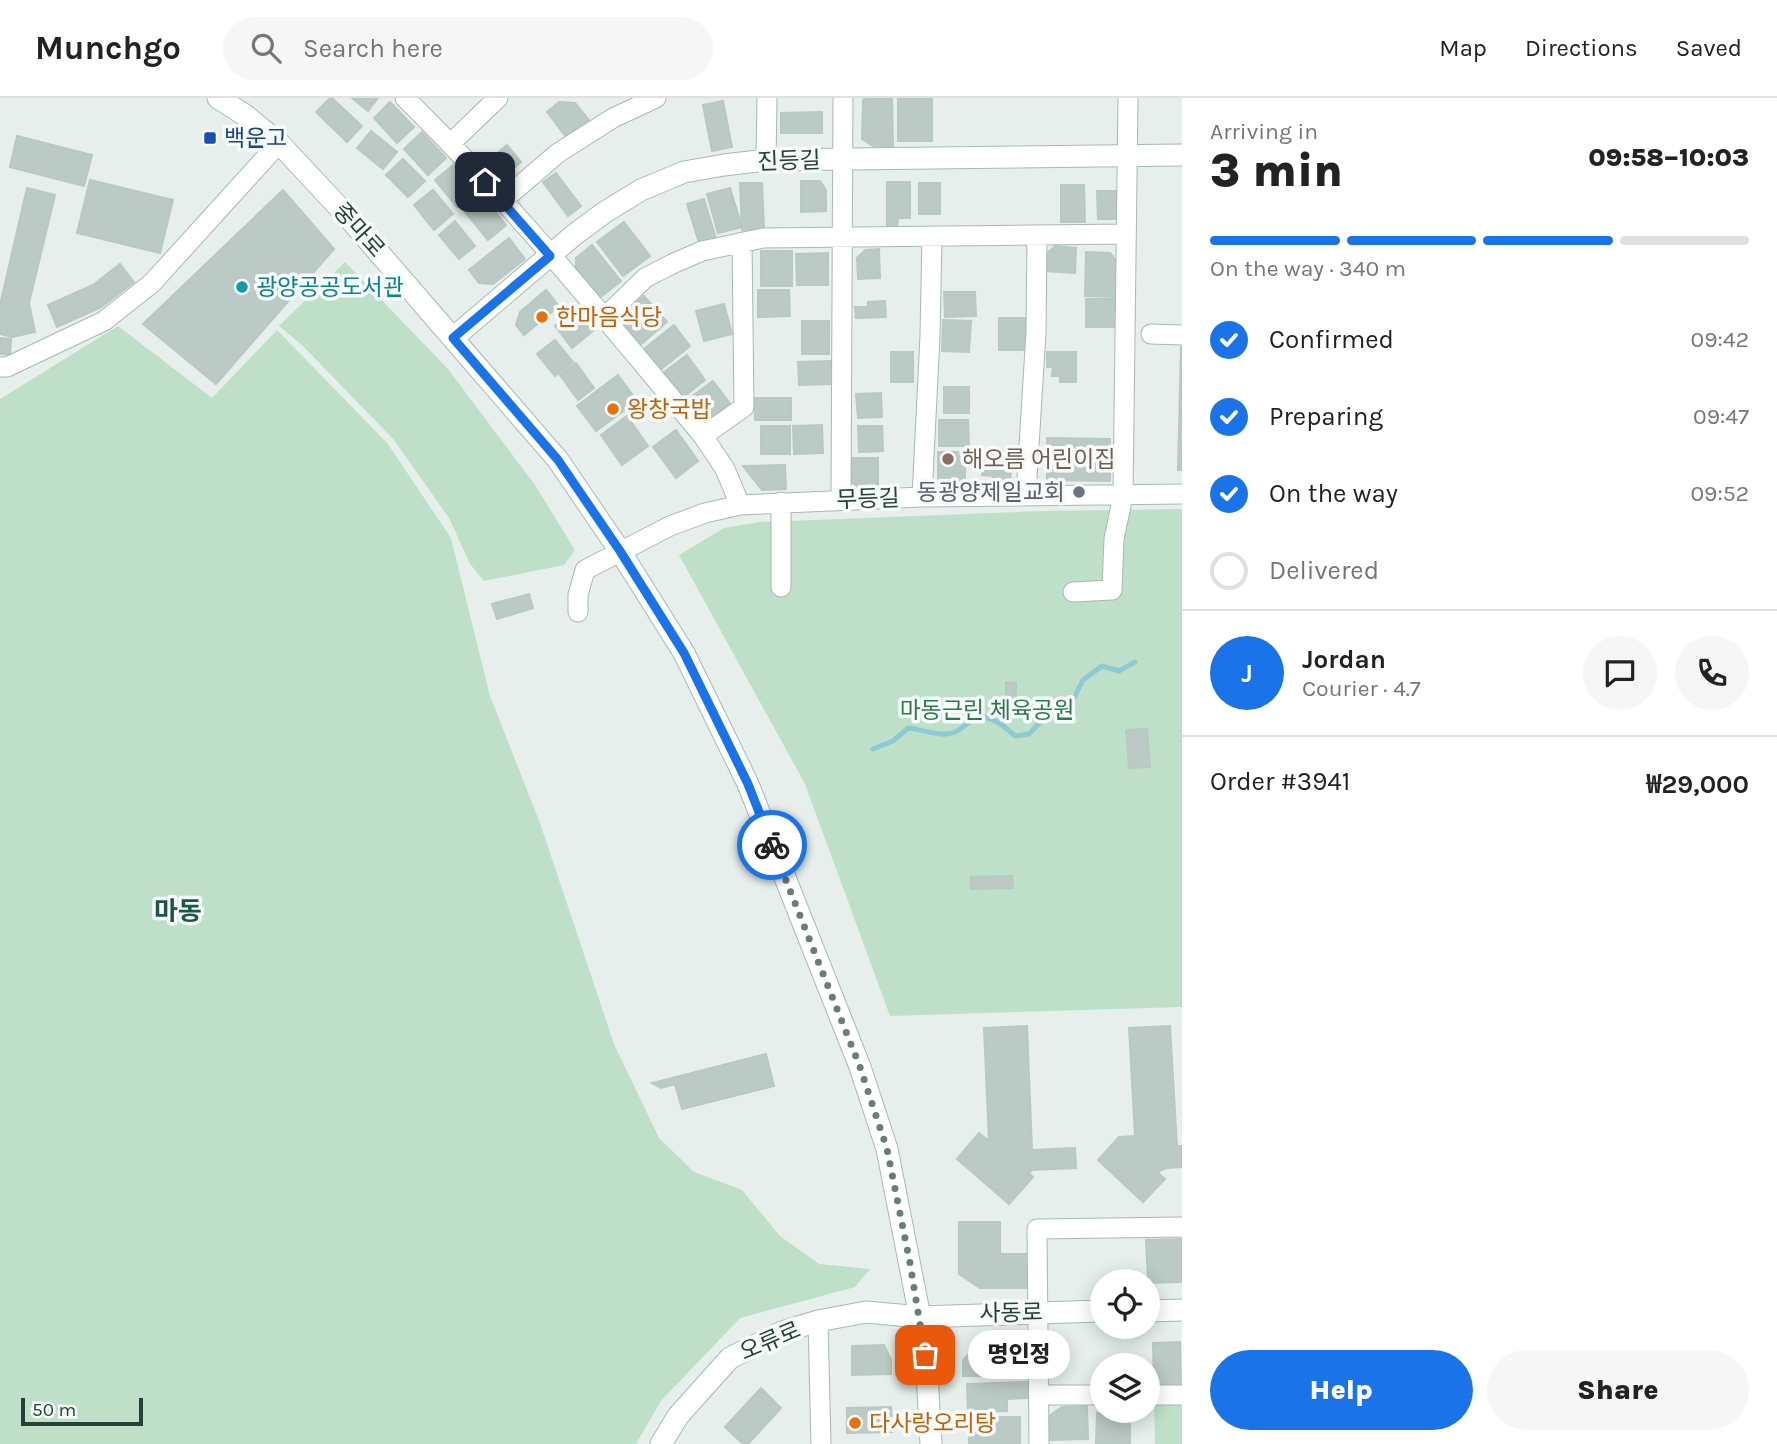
<!DOCTYPE html>
<html lang="en">
<head>
<meta charset="utf-8">
<style>
  body { margin:0; font-family:Karla,"Noto Sans KR",sans-serif; background:#f6f6f6; color:#222; height:100vh; display:flex; flex-direction:column; font-size:26px; white-space:nowrap }
  * { box-sizing:border-box; margin:0 }
  p { font-size:23px; color:#767676 }
  .icon { flex:none; width:38px; height:38px; fill:none; stroke:currentColor; stroke-width:2; stroke-linecap:round; stroke-linejoin:round }
  .map { position:relative; flex:1; overflow:hidden }
  .sheet { display:flex; flex-direction:column; background:#fff; width:595px }
  .sheet>* { flex:none }
  .tools { position:absolute; left:1090px; top:1171px; display:grid; gap:14px }
  .tools a { display:grid; place-items:center; width:70px; height:70px; border-radius:50%; background:#fff; box-shadow:0 4px 18px #0003; font-size:35px }
  .scale { position:absolute; left:21px; bottom:18px; width:122px; box-sizing:border-box; padding-left:7px; border:4px solid #24423a; border-top:0; font-size:19px; line-height:24px; white-space:nowrap; color:#24423a; -webkit-text-stroke:5px #f7fbf9; paint-order:stroke }
  .pin { position:absolute; display:grid; place-items:center; width:60px; height:60px; color:#fff; margin:-30px; border-radius:14px; box-shadow:0 4px 10px #0006 }
  .courier { position:absolute; display:grid; place-items:center; width:70px; height:70px; margin:-35px; border:5px solid #1a73e8; border-radius:50%; background:#fff; color:#222; box-shadow:0 2px 9px #0007 }
  .bubble { position:absolute; height:49px; border-radius:24px; background:#fff; box-shadow:0 4px 18px #0003; font-size:23px; font-weight:800; line-height:49px; text-align:center }
  .headline em { font-style:normal; font-weight:800 }
  .headline div { display:flex; flex-direction:column-reverse }
  .headline { display:flex; align-items:center; justify-content:space-between; height:119px; padding:0 28px }
  h1 { font-size:46px; font-weight:800; line-height:52px }
  .bar { display:grid; grid-template-columns:repeat(4,1fr); gap:10px 7px; align-content:center; height:84px; padding:0 28px }
  .bar i { height:9px; border-radius:5px; background:#e0e0e0 }
  .bar .active { background:#1a73e8 }
  .bar p { grid-column:span 4 }
  .line { display:flex; align-items:center; gap:18px; padding:0 28px; border-top:2px solid #e0e0e0 }
  .line div { flex:1 }
  .round { display:grid; place-items:center; flex:none; width:74px; height:74px; border-radius:37px; background:#f6f6f6 }
  ol { padding:0 28px; list-style:none }
  li { display:flex; align-items:center; gap:21px; height:77px }
  li p { margin-inline-start:auto }
  li .icon { padding:7px; border-radius:50%; background:#1a73e8; color:#fff; stroke-width:4 }
  li:last-child { color:#767676 }
  li i { width:38px; height:38px; border:4px solid #e0e0e0; border-radius:50% }
  .action { display:flex; gap:14px; margin-top:auto; padding:14px 28px }
  .action a { flex:1; height:80px; border-radius:42px; background:#1a73e8; color:#fff; font-size:28px; font-weight:800; line-height:80px; text-align:center }
  .action a+a { background:#f6f6f6; color:#222 }
  header { display:flex; align-items:center; gap:42px; box-sizing:border-box; height:98px; padding:0 35px; background:#fff; border-bottom:2px solid #e0e0e0 }
  header strong { font-size:33px }
  nav { display:flex; gap:38px; margin-inline-start:auto; font-size:24px }
  .search { width:490px; height:63px; background:#f6f6f6; display:flex; align-items:center; gap:18px; box-sizing:border-box; padding:0 24px; border-radius:38px; color:#767676; font-size:26px }
  main { display:flex; flex:1; min-height:0 }
  .map>svg:first-child { display:block }
  .green { fill:#bfe0c8 }
  .lines { fill:none; stroke-linecap:round; stroke-linejoin:round }
  .stream { stroke:#8ec9d4; stroke-width:5 }
  .building { fill:#bbcac4; stroke:#b8c9c2; stroke-width:2 }
  .street-casing { stroke:#a8b8b2; stroke-width:21 }
  .secondary-casing { stroke:#a4bbb3; stroke-width:23 }
  .street { stroke:#fff; stroke-width:19 }
  .secondary { stroke:#fff; stroke-width:21 }
  .done { stroke:#687f78; stroke-width:7; stroke-dasharray:0 12.6 }
  .route { stroke:#1a73e8; stroke-width:9 }
  .transit-dot { fill:#1a4fb4; stroke:#f7fbf9; stroke-width:2.5 }
  .culture-dot { fill:#0f9aa8; stroke:#f7fbf9; stroke-width:2.5 }
  .food-dot { fill:#e8710a; stroke:#f7fbf9; stroke-width:2.5 }
  .education-dot { fill:#8d6e63; stroke:#f7fbf9; stroke-width:2.5 }
  .worship-dot { fill:#6b7280; stroke:#f7fbf9; stroke-width:2.5 }
  .labels { text-anchor:middle; dominant-baseline:central; stroke-width:7; stroke-linejoin:round; paint-order:stroke }
  .transit-label { font-size:23px; fill:#164399; stroke:#f7fbf9; text-anchor:start }
  .street-label { font-size:23px; fill:#24423a; stroke:#f7fbf9 }
  .culture-label { font-size:23px; fill:#0d838f; stroke:#f7fbf9; text-anchor:start }
  .food-label { font-size:23px; fill:#c56008; stroke:#f7fbf9; text-anchor:start }
  .education-label { font-size:23px; fill:#785e54; stroke:#f7fbf9; text-anchor:start }
  .worship-label { font-size:23px; fill:#5b616d; stroke:#f7fbf9; text-anchor:end }
  .park-label { font-size:23px; fill:#2d7a4b; stroke:#f7fbf9 }
  .quarter-label { font-size:26px; font-weight:bold; fill:#1f5548; stroke:#f7fbf9 }
</style>
</head>
<body>
<header>
<strong>Munchgo</strong>
<div class="search"><svg class="icon" aria-label="search" viewBox="0 0 24 24"><circle cx="10" cy="10" r="6"/><path d="M15 15l6 6"/></svg>Search here</div>
<nav><a>Map</a><a>Directions</a><a>Saved</a></nav>
</header>
<main>
<div class="map">
<svg width="1182" height="1346" viewBox="0 0 1182 1346">
  <rect width="100%" height="100%" fill="#e6efeb"/>
  <path class="green" d="M345,164L448,271L535,387L575,452L564,467L484,483L470,466L449,420L394,342L302,247L279,228Z
    M118,228L212,300L277,232L388,346L451,440L490,598L540,725L614,946L659,1040L694,1074L742,1092L780,1138L819,1166L870,1171L855,1189L740,1220L661,1303L636,1346H0V301Z
    M1182,411V909L890,918L805,686L679,457L724,430L759,424L1045,413Z
    M1182,1306V1346H1155L1154,1307Z"/>
  <g class="lines">
    <path class="stream" d="M873,651L893,643L908,630C922,631 933,637 947,636C958,635 962,629 971,623C987,613 1003,627 1015,638L1029,636L1056,608L1074,600L1083,582L1102,568L1119,573L1135,564"/>
  </g>
  <path class="building" d="M330,0H332L362,28L347,44L316,14Z
    M352,0H378L368,13Z
    M866,0H892L893,48H873L862,41L863,2Z
    M898,0H932V43H898Z
    M723,3L732,49L712,53L703,7Z
    M390,4L414,29L397,45L374,20Z
    M559,4L575,5L589,22L567,40L547,14Z
    M822,14V35H781V15Z
    M371,33L397,54L383,71L357,50Z
    M422,34L446,60L428,77L404,51Z
    M17,38L92,57L84,88L10,69Z
    M507,47L521,64L496,86L482,68Z
    M403,61L425,83L408,99L386,77Z
    M456,65L477,92L457,109L435,82Z
    M556,75L581,108L568,118L543,84Z
    M90,82L173,102L160,155L77,135Z
    M801,83H820L826,92V113L801,114Z
    M887,84H910V120H898L897,129H887Z
    M740,85H762L764,131L742,132Z
    M919,85H940V116H919Z
    M1061,87H1084L1085,124H1061Z
    M27,90L55,97L29,205L35,234L12,239L0,236V207Z
    M730,90L742,129L718,135L707,96Z
    M283,92L334,151L216,286L143,226Z
    M433,92L453,116L434,132L414,107Z
    M1097,93H1119L1120,121H1098Z
    M483,99L506,127L488,142L465,114Z
    M704,101L716,140L699,145L687,106Z
    M455,123L475,148L459,161L439,137Z
    M624,124L650,158L623,178L597,144Z
    M509,140L525,161L493,186L479,185L469,172Z
    M592,147L621,183L598,201L576,172V160Z
    M1055,148L1076,150L1075,175L1044,173L1045,157Z
    M879,151L880,180L858,181L857,160L865,152Z
    M761,153H792V188H761Z
    M1086,154L1110,155L1118,165L1117,199L1085,198Z
    M828,155V187H797L796,156Z
    M120,166L134,184L100,210L57,229L48,207L93,187Z
    M546,192L559,208L524,237L516,227L520,214Z
    M758,192H789L790,218L758,219Z
    M944,194H975L976,218L945,219Z
    M644,198L667,224L640,247L625,229L626,213Z
    M1086,201H1117V229H1086Z
    M885,203L886,219L856,220L855,209H868V204Z
    M724,206L732,236L704,243L696,213Z
    M577,211L594,232L572,250L555,228Z
    M999,220H1030V252H999Z
    M943,222L971,223L969,254L942,253Z
    M802,223H829V256H802Z
    M674,227L690,248L660,272L644,251Z
    M0,240L11,241L10,257L0,256Z
    M555,242L573,264L555,278L537,256Z
    M1181,249H1182V372H1178Z
    M891,254H913V284H891Z
    M1047,254H1076V284H1060V278H1052L1053,269H1047Z
    M687,257L705,282L682,300L663,275Z
    M831,263L832,286L799,287L798,264Z
    M576,265L594,290L578,302L560,277Z
    M618,277L637,303L596,333L577,308Z
    M713,283L732,308L714,321H701L687,302Z
    M944,289H969V315H944Z
    M881,295L882,319L858,320L856,296Z
    M755,300H791V322H755Z
    M627,318L648,348L622,367L601,337Z
    M939,322H968L969,348H939Z
    M822,327L823,355L794,356L793,328Z
    M761,328H790V356H761Z
    M858,328H882L883,353L859,354Z
    M676,332L698,363L676,380L653,349Z
    M1047,340L1110,341V383L1047,382Z
    M983,353L1012,354L1010,387L992,386L993,378L982,377Z
    M938,354H965V383H938Z
    M852,360H878V392H860L852,384Z
    M785,367L786,391L762,392L743,368Z
    M529,496L533,510L497,521L492,506Z
    M1006,584L1016,585V601L1006,600Z
    M1147,631L1150,669L1129,670L1126,632Z
    M1012,778L1013,790L971,791V779Z
    M1027,928L1032,1052L1075,1050L1076,1070L1032,1072L1029,1075L1033,1079L1009,1106L957,1061L979,1035L989,1043L984,930Z
    M1170,928L1177,1048H1182V1069L1166,1070L1157,1074L1165,1081L1143,1104L1098,1062L1119,1039L1135,1038L1129,930Z
    M766,956L774,988L682,1011L675,986L661,990L652,985Z
    M959,1124H1000V1156H1028L1027,1190H980L959,1176Z
    M1182,1141V1184L1148,1185L1146,1142Z
    M980,1244H999V1278H963V1262Z
    M1180,1244L1181,1290H1154L1153,1245Z
    M1005,1246H1025V1277L1005,1278Z
    M884,1247L891,1262V1276L852,1277V1248Z
    M1027,1284L1028,1300L1007,1301V1313L968,1314L967,1286Z
    M761,1290L781,1310L748,1346H743L725,1329Z
    M1087,1308L1088,1341L1050,1342L1049,1318L1062,1309Z
    M891,1309L892,1334L847,1335V1310Z
    M1097,1315L1130,1316V1346H1096Z
    M969,1319H1020V1346H969Z"/>
  <g class="lines">
    <defs>
      <path id="street" d="M405,0C512,105 607,223 703,338L725,371L740,407
        M451,45L498,0
        M766,62L767,0
        M502,103L558,55L613,20L656,0
        M604,220L645,180L672,166L702,153L763,140L1126,136
        M1151,236L1182,237
        M0,269H7L104,223L152,185L279,45
        M703,338L744,309L742,144
        M1026,397L1036,234L1037,137
        M922,399L930,238L932,138
        M841,402L843,0
        M781,404V489
        M1073,494L1112,492L1114,441L1123,398L1128,0
        M578,514V497L585,472L670,428L705,415L740,407L922,399L1182,396
        M818,1223L821,1346
        M1039,1297H1102
        M1148,1297H1182
        M1039,1346L1037,1131L1182,1129"/>
      <path id="secondary" d="M218,0L245,17L279,45L348,119L558,362L620,453L684,555L748,686L860,969L887,1051L920,1219L927,1276L931,1346
        M453,240L574,137L605,114L641,92L684,74L724,67L766,62L1182,57
        M1148,1213L1182,1212
        M661,1346L678,1318L730,1260L782,1234L818,1223L866,1214L920,1219L1102,1213"/>
    </defs>
    <use href="#street" class="street-casing"/>
    <use href="#secondary" class="secondary-casing"/>
    <use href="#street" class="street"/>
    <use href="#secondary" class="secondary"/>
  </g>
  <g class="lines">
    <path class="done" d="M772,747L860,969L887,1051L910,1165L925,1257"/>
    <path class="route" d="M485,84L550,158L453,240L558,362L620,453L684,555L748,686L772,747"/>
  </g>
  <rect class="transit-dot" x="203" y="33" width="14" height="14" rx="3.5"/>
  <circle class="culture-dot" cx="242" cy="189" r="7"/>
  <g class="food-dot">
    <circle cx="542" cy="219" r="7"/>
    <circle cx="613" cy="311" r="7"/>
    <circle cx="855" cy="1325" r="7"/>
  </g>
  <circle class="education-dot" cx="948" cy="361" r="7"/>
  <circle class="worship-dot" cx="1079" cy="394" r="7"/>
  <g class="labels">
    <g class="transit-label">
      <text x="224" y="40">백운고</text>
    </g>
    <g class="street-label">
      <text transform="translate(789 63) rotate(-2)">진등길</text>
      <text transform="translate(359 132) rotate(48)">중마로</text>
      <text transform="translate(868 401) rotate(-2)">무등길</text>
      <text transform="translate(1011 1215) rotate(-1)">사동로</text>
      <text transform="translate(770 1243) rotate(-23)">오류로</text>
    </g>
    <g class="culture-label">
      <text x="256" y="189">광양공공도서관</text>
    </g>
    <g class="food-label">
      <text x="556" y="219">한마음식당</text>
      <text x="627" y="311">왕창국밥</text>
      <text x="869" y="1325">다사랑오리탕</text>
    </g>
    <g class="education-label">
      <text x="962" y="361">해오름 어린이집</text>
    </g>
    <g class="worship-label">
      <text x="1065" y="394">동광양제일교회</text>
    </g>
    <g class="park-label">
      <text x="987" y="612">마동근린 체육공원</text>
    </g>
    <g class="quarter-label">
      <text x="178" y="813">마동</text>
    </g>
  </g>
</svg>
<div class="tools">
<a><svg class="icon" aria-label="locate" viewBox="0 0 24 24"><circle cx="12" cy="12" r="6"/><path d="M12 2v4M12 18v4M2 12h4M18 12h4"/></svg></a>
<a><svg class="icon" aria-label="layers" viewBox="0 0 24 24"><path d="M12 4l9 5-9 5-9-5zM3 14l9 5 9-5"/></svg></a>
</div>
<div class="scale">50 m</div>
<div class="pin" style="left:925px;top:1257px;background:#ea580c"><svg class="icon" aria-label="bag" viewBox="0 0 24 24"><path d="M5 8h14l-1 12H6zM9 8a3 3 0 0 1 6 0"/></svg></div>
<div class="pin" style="left:485px;top:84px;background:#1f2937"><svg class="icon" aria-label="home" viewBox="0 0 24 24"><path d="M3 11l9-7 9 7M6 9v11h12V9"/></svg></div>
<div class="courier" style="left:772px;top:747px"><svg class="icon" aria-label="bike" viewBox="0 0 24 24"><circle cx="6" cy="16" r="4"/><circle cx="18" cy="16" r="4"/><path d="M6 16l4-8h5l3 8M10 8l3 8H6M13 5h3"/></svg></div>
<div class="bubble" style="left:968px;top:1232px;width:102px">명인정</div>
</div>
<section class="sheet">
<div class="headline"><div><h1>3 min</h1><p>Arriving in</p></div><em>09:58–10:03</em></div>
<div class="bar"><i class="active"></i><i class="active"></i><i class="active"></i><i></i><p>On the way · 340 m</p></div>
<ol>
<li><svg class="icon" aria-label="check" viewBox="0 0 24 24"><path d="M5 12l5 5 9-10"/></svg>Confirmed<p>09:42</p></li>
<li><svg class="icon" aria-label="check" viewBox="0 0 24 24"><path d="M5 12l5 5 9-10"/></svg>Preparing<p>09:47</p></li>
<li><svg class="icon" aria-label="check" viewBox="0 0 24 24"><path d="M5 12l5 5 9-10"/></svg>On the way<p>09:52</p></li>
<li><i></i>Delivered</li>
</ol>
<div class="line" style="height:126px"><b class="round" style="background:#1a73e8;color:#fff">J</b><div><b>Jordan</b><p>Courier · 4.7</p></div><a class="round"><svg class="icon" aria-label="chat" viewBox="0 0 24 24"><path d="M4 5h16v11H9l-5 4z"/></svg></a><a class="round"><svg class="icon" aria-label="phone" viewBox="0 0 24 24"><path d="M5 4h4l2 5-3 2q2 4 5 5l2-3 5 2v4C11 20 4 13 5 4z"/></svg></a></div>
<div class="line" style="height:91px"><div>Order #3941</div><b>₩29,000</b></div>
<div class="action"><a>Help</a><a>Share</a></div>
</section>
</main>
</body>
</html>
